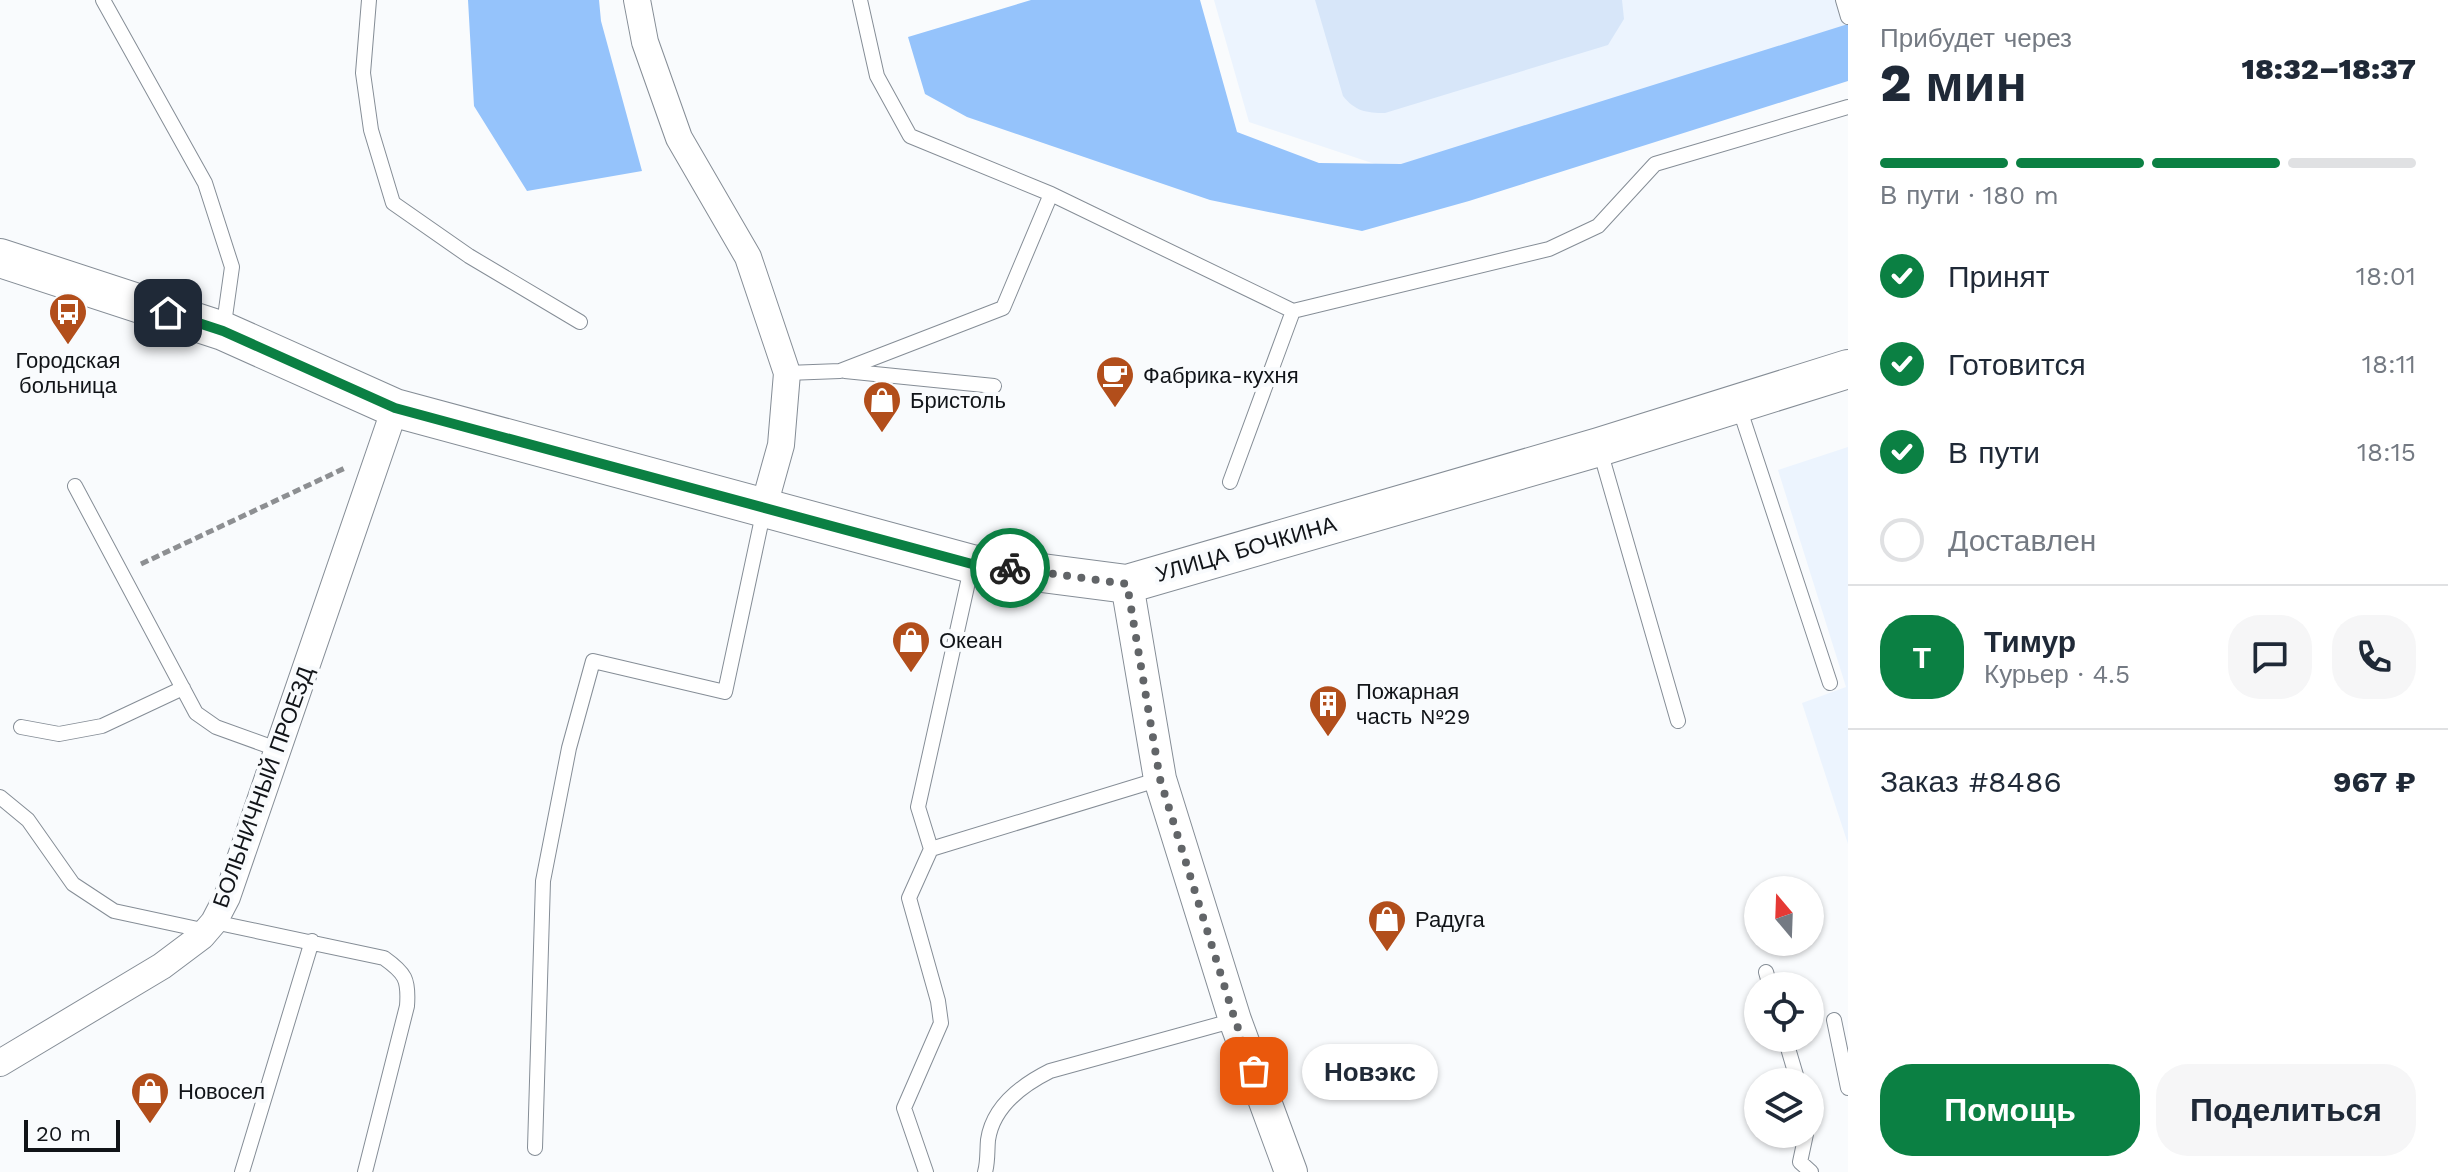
<!DOCTYPE html>
<html lang="ru">
<head>
<meta charset="utf-8">
<style>
  body { margin:0; font-family:"Work Sans",sans-serif; background:#f6f6f7; color:#1f2937; height:100vh; display:flex; flex-direction:column; font-size:30px; white-space:nowrap }
  * { box-sizing:border-box; margin:0 }
  p { font-size:26px; color:#747a83 }
  .icon { flex:none; width:44px; height:44px; fill:none; stroke:currentColor; stroke-width:2; stroke-linecap:round; stroke-linejoin:round }
  .map { position:relative; flex:1; overflow:hidden }
  .sheet { display:flex; flex-direction:column; background:#fff; width:600px }
  .sheet>* { flex:none }
  .needle { width:52px; rotate:341deg }
  .buttons { position:absolute; left:1744px; top:876px; display:grid; gap:16px }
  .buttons a { display:grid; place-items:center; width:80px; height:80px; border-radius:50%; background:#fff; box-shadow:0 2px 6px #0004; font-size:40px }
  .scale { position:absolute; left:24px; bottom:20px; width:96px; box-sizing:border-box; padding-left:8px; border:4px solid #111418; border-top:0; font-size:22px; line-height:28px; white-space:nowrap; color:#111418; -webkit-text-stroke:6px #f9fbfd; paint-order:stroke }
  .pin { position:absolute; display:grid; place-items:center; width:68px; height:68px; color:#fff; margin:-34px; border-radius:16px; box-shadow:0 4px 12px #0006 }
  .courier { position:absolute; display:grid; place-items:center; width:80px; height:80px; margin:-40px; border:6px solid #0b8043; border-radius:50%; background:#fff; color:#222; box-shadow:0 2px 10px #0007 }
  .bubble { position:absolute; height:56px; border-radius:28px; background:#fff; box-shadow:0 2px 6px #0004; font-size:26px; font-weight:800; line-height:56px; text-align:center }
  .summary em { font-style:normal; font-weight:800 }
  .summary div { display:flex; flex-direction:column-reverse }
  .summary { display:flex; align-items:center; justify-content:space-between; height:136px; padding:0 32px }
  h1 { font-size:52px; font-weight:800; line-height:60px }
  .bar { display:grid; grid-template-columns:repeat(4,1fr); gap:12px 8px; align-content:center; height:96px; padding:0 32px }
  .bar i { height:10px; border-radius:6px; background:#e0e1e3 }
  .bar .on { background:#0b8043 }
  .bar p { grid-column:span 4 }
  .line { display:flex; align-items:center; gap:20px; padding:0 32px; border-top:2px solid #e0e1e3 }
  .line div { flex:1 }
  .round { display:grid; place-items:center; flex:none; width:84px; height:84px; border-radius:32px; background:#f6f6f7 }
  ol { padding:0 32px; list-style:none }
  li { display:flex; align-items:center; gap:24px; height:88px }
  li p { margin-inline-start:auto }
  li .icon { padding:8px; border-radius:50%; background:#0b8043; color:#fff; stroke-width:4 }
  li:last-child { color:#747a83 }
  li i { width:44px; height:44px; border:4px solid #e0e1e3; border-radius:50% }
  .primary-button { display:flex; gap:16px; margin-top:auto; padding:16px 32px }
  .primary-button a { flex:1; height:92px; border-radius:32px; background:#0b8043; color:#fff; font-size:32px; font-weight:800; line-height:92px; text-align:center }
  .primary-button a+a { background:#f6f6f7; color:#1f2937 }
  main { display:flex; flex:1; min-height:0 }
  .map>svg:first-child { display:block }
  .built { fill:#ecf4fe }
  .green { fill:#d7e6f9 }
  .forest { fill:#95c3fb }
  .lines { fill:none; stroke-linecap:round; stroke-linejoin:round }
  .service-casing { stroke:#858d96; stroke-width:16 }
  .minor-casing { stroke:#858d96; stroke-width:28 }
  .tertiary-casing { stroke:#858d96; stroke-width:34 }
  .secondary-casing { stroke:#858d96; stroke-width:40 }
  .path { stroke:#8d8f92; stroke-width:5; stroke-dasharray:8 4; stroke-linecap:butt }
  .service { stroke:#fff; stroke-width:14 }
  .minor { stroke:#fff; stroke-width:26 }
  .tertiary { stroke:#fff; stroke-width:32 }
  .secondary { stroke:#fff; stroke-width:38 }
  .done { stroke:#626568; stroke-width:8; stroke-dasharray:0 14.4 }
  .route { stroke:#0b8043; stroke-width:10 }
  .labels { text-anchor:middle; dominant-baseline:central; stroke-width:8; stroke-linejoin:round; paint-order:stroke }
  .poi-label { font-size:22px; fill:#111418; stroke:#f9fbfd; text-anchor:start }
  .street-label { font-size:22px; fill:#111418; stroke:#f9fbfd }
</style>
</head>
<body>
<main>
<div class="map">
<svg width="1848" height="1172" viewBox="0 0 1848 1172">
  <rect width="100%" height="100%" fill="#f9fbfd"/>
  <path class="built" d="M1214,0H1848V64L1441,186L1249,122Z
    M1848,447V844L1802,703L1846,687L1778,470Z"/>
  <path class="green" d="M1315,0H1622L1624,19L1608,45L1385,113C1366,113 1355,111 1343,96Z"/>
  <path class="forest" d="M468,0H599L601,21L642,171L527,191L474,106Z
    M1031,0H1200L1237,132L1319,163L1401,164L1848,24V81L1469,201L1362,231L1210,200L967,117L925,94L908,37Z"/>
  <g class="lines">
    <defs>
      <path id="service" d="M103,0L205,183L232,267L223,331
        M369,0L363,73L371,130L393,203L469,256L580,322
        M860,0L877,76L910,136L1051,194
        M1843,0L1848,17
        M845,371L994,386
        M787,373L840,371L1003,308L1051,194L1293,311
        M1738,404L1830,683
        M1599,447L1678,721
        M1230,482L1293,311L1549,249L1598,226L1655,164L1848,107
        M75,486L196,713L216,727L277,749
        M21,727L59,734L102,726L183,688
        M0,797L28,820L73,884L114,911L207,931
        M931,849L1160,779
        M214,922L384,958C405,973 409,979 407,1006L365,1172
        M1766,972L1770,986
        M1834,1020L1848,1088
        M1785,1038L1798,1082
        M1806,1134L1800,1162L1811,1172
        M535,1148L543,881L569,748L593,661L725,692L764,509
        M242,1172L312,941
        M926,1172L904,1108L941,1023L938,1001L909,898L931,849L918,807L972,564
        M985,1172C988,1162 987,1151 988,1140C993,1106 1022,1085 1050,1071L1235,1020"/>
      <path id="minor" d="M637,0L645,42L679,138L748,257L787,373L781,445L764,506
        M0,1063L162,966L202,936L214,922L227,897L395,408"/>
      <path id="tertiary" d="M1127,584L1160,779L1235,1020L1291,1172"/>
      <path id="secondary" d="M0,258L223,331L395,408L972,564L1127,584L1599,447L1848,369"/>
    </defs>
    <use href="#service" class="service-casing"/>
    <use href="#minor" class="minor-casing"/>
    <use href="#tertiary" class="tertiary-casing"/>
    <use href="#secondary" class="secondary-casing"/>
    <path class="path" d="M141,564L345,468"/>
    <use href="#service" class="service"/>
    <use href="#minor" class="minor"/>
    <use href="#tertiary" class="tertiary"/>
    <use href="#secondary" class="secondary"/>
  </g>
  <g class="lines">
    <path class="done" d="M1010,568L1127,584L1160,779L1235,1020L1254,1071"/>
    <path class="route" d="M168,313L223,331L395,408L972,564L1010,568"/>
  </g>
  <defs>
    <symbol id="bus-pin" viewBox="-11 -11 22 30"><path d="M0 17L-7.5 6A9.5 9.5 0 1 1 7.5 6Z" fill="#b24e1b" stroke="#f9fbfd"/><path d="M-5-6H5V4H4V6H2V4H-2V6H-4V4H-5ZM-3.5-4V0h7V-4ZM-3.5 1.2v1.5H-2V1.2ZM2 1.2v1.5H3.5V1.2Z" fill="#fff"/></symbol>
    <symbol id="cafe-pin" viewBox="-11 -11 22 30"><path d="M0 17L-7.5 6A9.5 9.5 0 1 1 7.5 6Z" fill="#b24e1b" stroke="#f9fbfd"/><path d="M-5.5-4.5H6V0H3Q3 3.5 0 3.5H-2.5Q-5.5 3.5-5.5 0ZM3-3.2v2h1.7v-2ZM-6 4.5H4V6H-6Z" fill="#fff"/></symbol>
    <symbol id="shop-pin" viewBox="-11 -11 22 30"><path d="M0 17L-7.5 6A9.5 9.5 0 1 1 7.5 6Z" fill="#b24e1b" stroke="#f9fbfd"/><path d="M-5-2.5h2.3a2.7 3.5 0 0 1 5.4 0H5L5.5 6h-11ZM-1.5-2.5h3a1.5 2.3 0 0 0-3 0Z" fill="#fff"/></symbol>
    <symbol id="building-pin" viewBox="-11 -11 22 30"><path d="M0 17L-7.5 6A9.5 9.5 0 1 1 7.5 6Z" fill="#b24e1b" stroke="#f9fbfd"/><path d="M-4-6H4V6H1V3H-1V6H-4ZM-2.5-4.3h1.7v1.8h-1.7ZM.8-4.3h1.7v1.8H.8ZM-2.5-1h1.7V.8h-1.7ZM.8-1h1.7V.8H.8Z" fill="#fff"/></symbol>
  </defs>
  <g fill-rule="evenodd">
    <use href="#bus-pin" x="46" y="290" width="44" height="60"/>
    <use href="#cafe-pin" x="1093" y="353" width="44" height="60"/>
    <use href="#shop-pin" x="860" y="378" width="44" height="60"/>
    <use href="#shop-pin" x="889" y="618" width="44" height="60"/>
    <use href="#building-pin" x="1306" y="682" width="44" height="60"/>
    <use href="#shop-pin" x="1365" y="897" width="44" height="60"/>
    <use href="#shop-pin" x="128" y="1069" width="44" height="60"/>
  </g>
  <g class="labels">
    <g class="poi-label">
      <text x="68" y="360" text-anchor="middle">Городская<tspan x="68" dy="25">больница</tspan></text>
      <text x="1143" y="375">Фабрика-кухня</text>
      <text x="910" y="400">Бристоль</text>
      <text x="939" y="640">Океан</text>
      <text x="1356" y="691">Пожарная<tspan x="1356" dy="25">часть №29</tspan></text>
      <text x="1415" y="919">Радуга</text>
      <text x="178" y="1091">Новосел</text>
    </g>
    <g class="street-label">
      <text transform="translate(1246 549) rotate(-16)">УЛИЦА БОЧКИНА</text>
      <text transform="translate(263 787) rotate(-70)">БОЛЬНИЧНЫЙ ПРОЕЗД</text>
    </g>
  </g>
</svg>
<div class="buttons">
<a><svg class="needle" viewBox="-14 -14 28 28"><path d="M0-13l5 13h-10z" fill="#e53935"/><path d="M0 13l5-13h-10z" fill="#747a83"/></svg></a>
<a><svg class="icon" aria-label="locate" viewBox="0 0 24 24"><circle cx="12" cy="12" r="6"/><path d="M12 2v4M12 18v4M2 12h4M18 12h4"/></svg></a>
<a><svg class="icon" aria-label="layers" viewBox="0 0 24 24"><path d="M12 4l9 5-9 5-9-5zM3 14l9 5 9-5"/></svg></a>
</div>
<div class="scale">20 m</div>
<div class="pin" style="left:1254px;top:1071px;background:#ea580c"><svg class="icon" aria-label="bag" viewBox="0 0 24 24"><path d="M5 8h14l-1 12H6zM9 8a3 3 0 0 1 6 0"/></svg></div>
<div class="pin" style="left:168px;top:313px;background:#1f2937"><svg class="icon" aria-label="home" viewBox="0 0 24 24"><path d="M3 11l9-7 9 7M6 9v11h12V9"/></svg></div>
<div class="courier" style="left:1010px;top:568px"><svg class="icon" aria-label="bike" viewBox="0 0 24 24"><circle cx="6" cy="16" r="4"/><circle cx="18" cy="16" r="4"/><path d="M6 16l4-8h5l3 8M10 8l3 8H6M13 5h3"/></svg></div>
<div class="bubble" style="left:1302px;top:1044px;width:136px">Новэкс</div>
</div>
<section class="sheet">
<div class="summary"><div><h1>2 мин</h1><p>Прибудет через</p></div><em>18:32–18:37</em></div>
<div class="bar"><i class="on"></i><i class="on"></i><i class="on"></i><i></i><p>В пути · 180 m</p></div>
<ol>
<li><svg class="icon" aria-label="check" viewBox="0 0 24 24"><path d="M5 12l5 5 9-10"/></svg>Принят<p>18:01</p></li>
<li><svg class="icon" aria-label="check" viewBox="0 0 24 24"><path d="M5 12l5 5 9-10"/></svg>Готовится<p>18:11</p></li>
<li><svg class="icon" aria-label="check" viewBox="0 0 24 24"><path d="M5 12l5 5 9-10"/></svg>В пути<p>18:15</p></li>
<li><i></i>Доставлен</li>
</ol>
<div class="line" style="height:144px"><b class="round" style="background:#0b8043;color:#fff">Т</b><div><b>Тимур</b><p>Курьер · 4.5</p></div><a class="round"><svg class="icon" aria-label="chat" viewBox="0 0 24 24"><path d="M4 5h16v11H9l-5 4z"/></svg></a><a class="round"><svg class="icon" aria-label="phone" viewBox="0 0 24 24"><path d="M5 4h4l2 5-3 2q2 4 5 5l2-3 5 2v4C11 20 4 13 5 4z"/></svg></a></div>
<div class="line" style="height:104px"><div>Заказ #8486</div><b>967 ₽</b></div>
<div class="primary-button"><a>Помощь</a><a>Поделиться</a></div>
</section>
</main>
</body>
</html>
